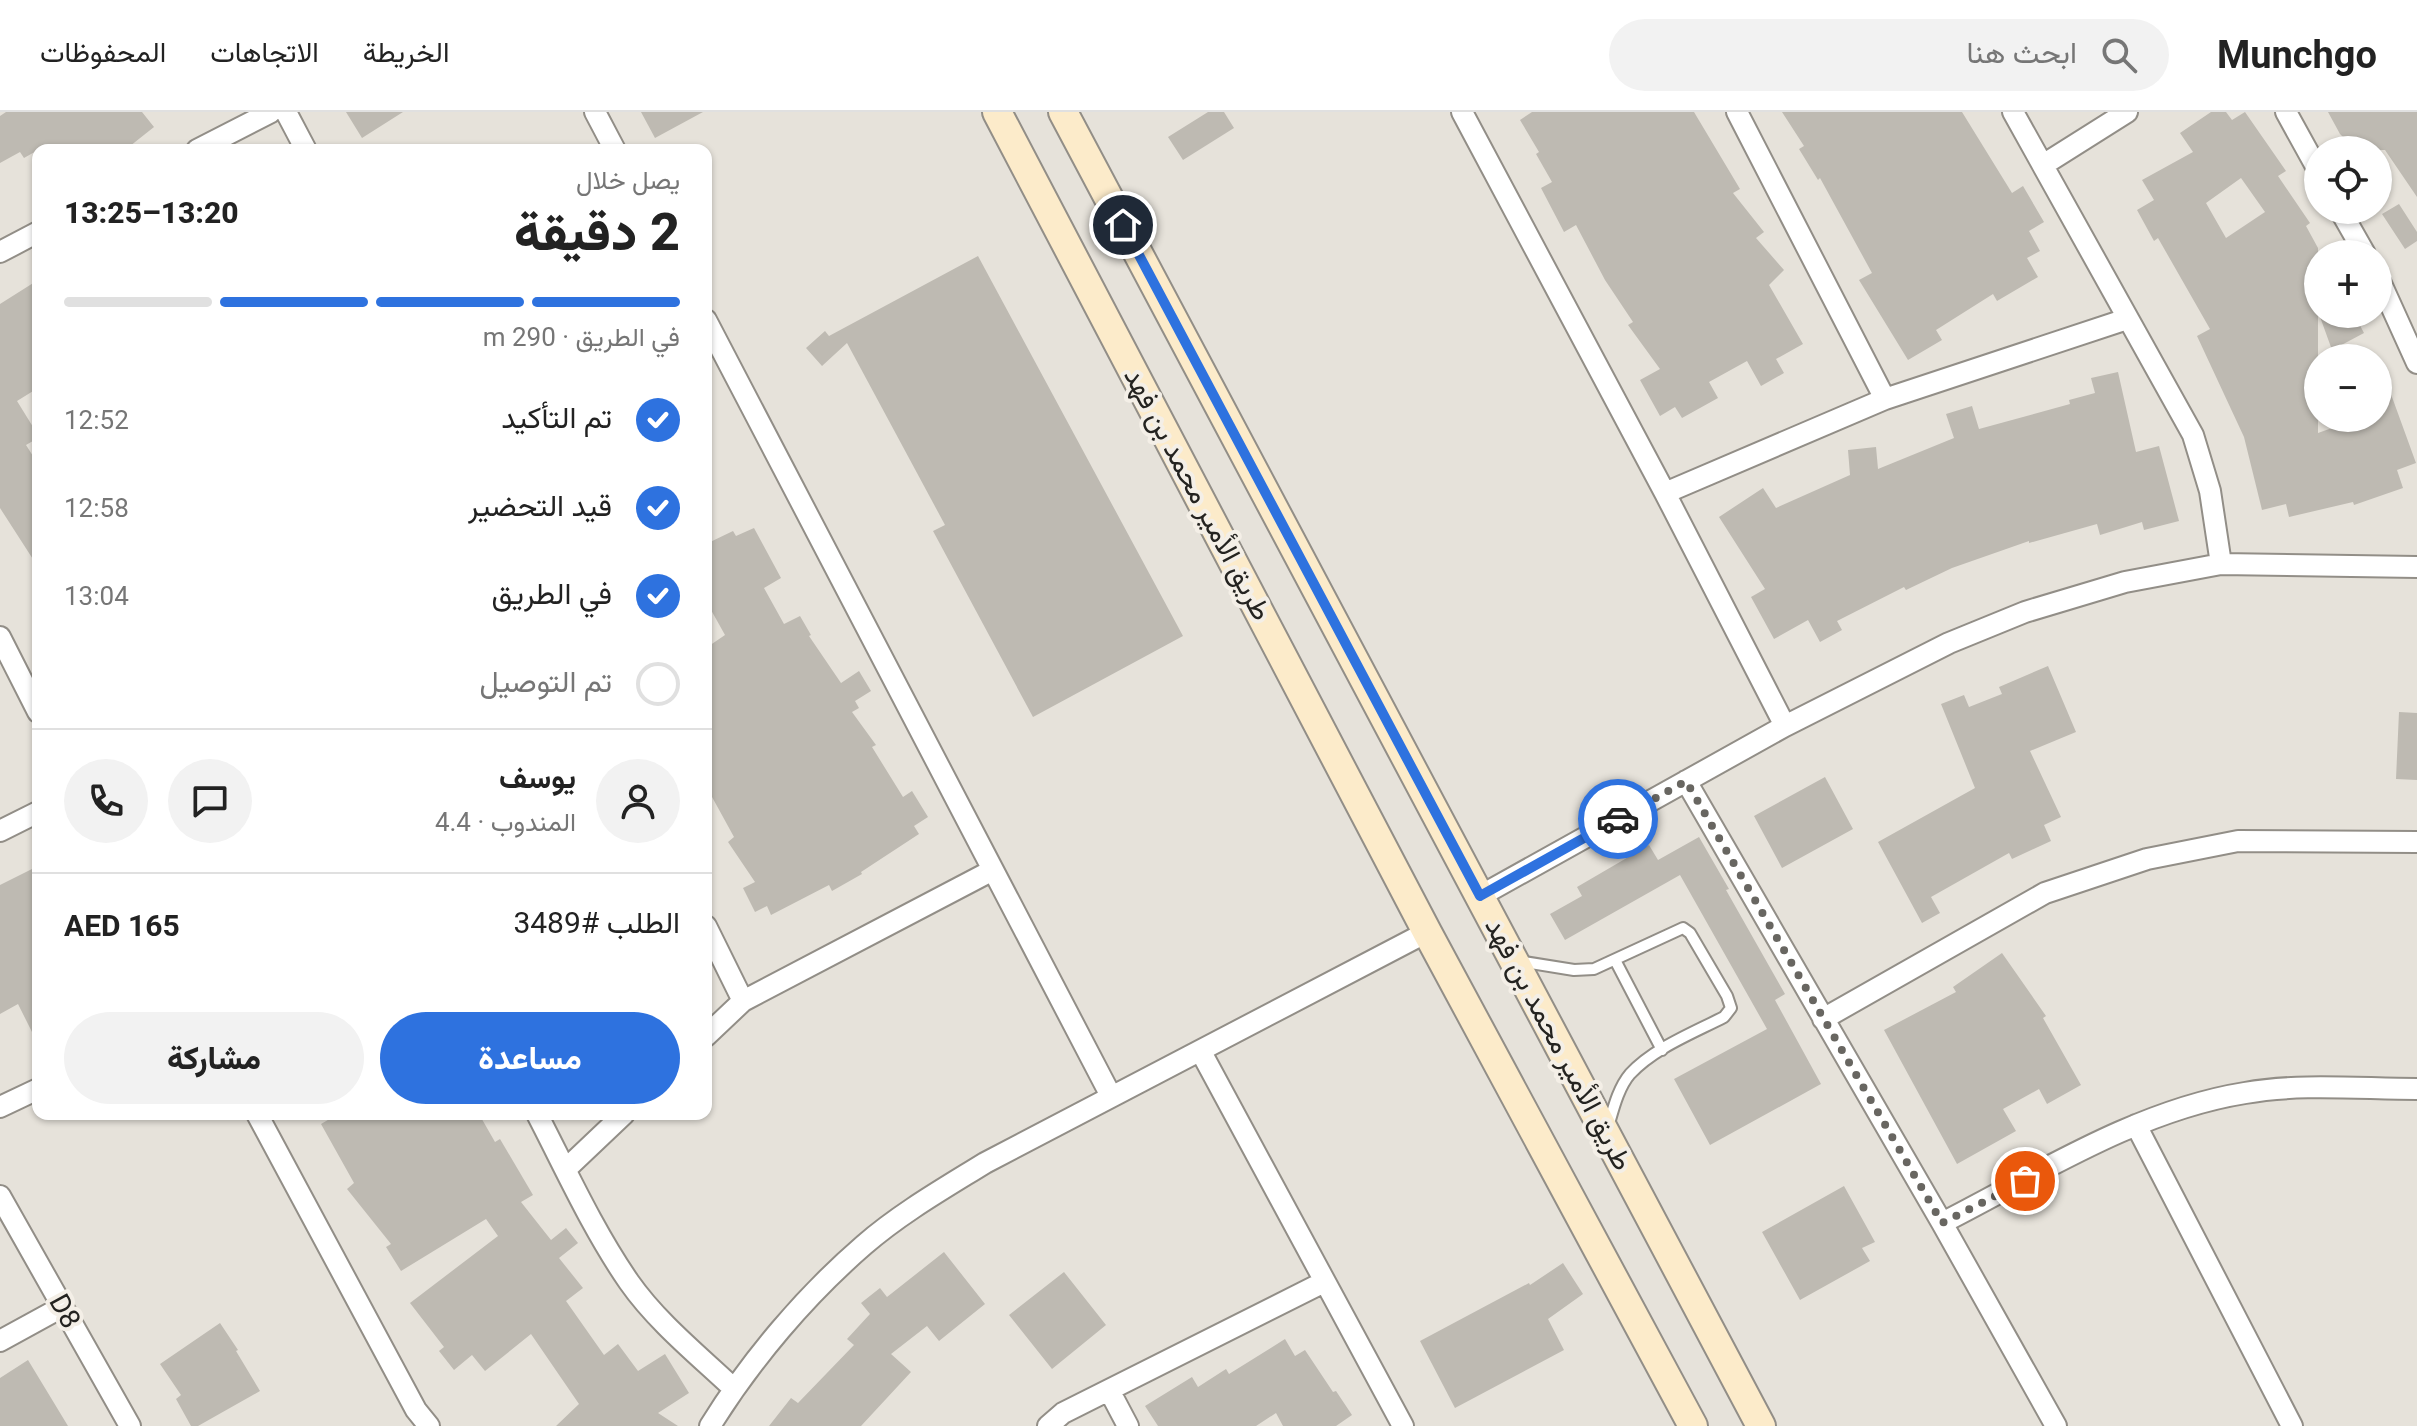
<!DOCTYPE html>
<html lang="ar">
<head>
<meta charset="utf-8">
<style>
  body { margin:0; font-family:Roboto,Vazirmatn,sans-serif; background:#f2f2f2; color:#222; direction:rtl; height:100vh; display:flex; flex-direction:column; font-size:30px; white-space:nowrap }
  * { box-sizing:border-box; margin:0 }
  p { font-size:26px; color:#767676 }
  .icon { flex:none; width:44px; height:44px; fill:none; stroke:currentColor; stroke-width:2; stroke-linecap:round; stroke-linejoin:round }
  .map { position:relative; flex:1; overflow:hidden; direction:ltr }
  .panel { position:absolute; left:32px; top:32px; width:680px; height:976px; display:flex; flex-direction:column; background:#fff; border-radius:16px; box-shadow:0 2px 6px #0004; direction:rtl }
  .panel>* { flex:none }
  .controls { position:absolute; left:2304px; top:24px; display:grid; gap:16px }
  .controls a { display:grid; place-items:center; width:88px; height:88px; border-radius:50%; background:#fff; box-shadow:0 2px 6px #0004; font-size:40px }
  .pin { position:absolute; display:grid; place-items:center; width:68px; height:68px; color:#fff; margin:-34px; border:4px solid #fff; border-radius:50%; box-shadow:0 2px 8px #0007 }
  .courier { position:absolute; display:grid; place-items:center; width:80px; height:80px; margin:-40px; border:6px solid #2e72df; border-radius:50%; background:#fff; color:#222; box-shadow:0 2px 10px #0007 }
  .overview em { font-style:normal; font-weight:800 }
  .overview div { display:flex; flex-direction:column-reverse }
  .overview { display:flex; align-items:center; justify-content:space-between; height:136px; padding:0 32px }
  h1 { font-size:52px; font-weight:800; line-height:60px }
  .bar { display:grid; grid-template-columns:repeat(4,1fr); gap:12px 8px; align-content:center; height:96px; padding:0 32px }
  .bar i { height:10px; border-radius:6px; background:#e0e0e0 }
  .bar .current { background:#2e72df }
  .bar p { grid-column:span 4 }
  .line { display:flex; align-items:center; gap:20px; padding:0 32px; border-top:2px solid #e0e0e0 }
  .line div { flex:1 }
  .round { display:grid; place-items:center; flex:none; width:84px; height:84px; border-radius:42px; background:#f2f2f2 }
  ol { padding:0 32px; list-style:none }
  li { display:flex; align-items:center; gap:24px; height:88px }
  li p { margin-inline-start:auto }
  li .icon { padding:8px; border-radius:50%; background:#2e72df; color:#fff; stroke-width:4 }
  li:last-child { color:#767676 }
  li i { width:44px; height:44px; border:4px solid #e0e0e0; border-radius:50% }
  .primary-button { display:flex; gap:16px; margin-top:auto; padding:16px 32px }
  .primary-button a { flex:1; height:92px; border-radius:48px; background:#2e72df; color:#fff; font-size:32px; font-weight:800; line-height:92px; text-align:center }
  .primary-button a+a { background:#f2f2f2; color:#222 }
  header { display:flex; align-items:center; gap:48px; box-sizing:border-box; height:112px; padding:0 40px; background:#fff; border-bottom:2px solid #e0e0e0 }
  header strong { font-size:38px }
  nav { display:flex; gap:44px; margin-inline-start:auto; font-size:28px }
  .search { width:560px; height:72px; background:#f2f2f2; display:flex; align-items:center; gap:20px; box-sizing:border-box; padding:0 28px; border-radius:44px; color:#767676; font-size:30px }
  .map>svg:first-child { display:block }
  .building { fill:#bebab2; fill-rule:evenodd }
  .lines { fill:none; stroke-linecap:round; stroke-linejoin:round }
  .lane-casing { stroke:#928e87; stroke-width:14 }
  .street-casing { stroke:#928e87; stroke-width:24 }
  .secondary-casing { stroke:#928e87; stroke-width:32 }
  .lane { stroke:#fff; stroke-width:10 }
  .street { stroke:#fff; stroke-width:20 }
  .secondary { stroke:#fcebca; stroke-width:28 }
  .done { stroke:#686661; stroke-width:8; stroke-dasharray:0 14.4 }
  .route { stroke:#2e72df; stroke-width:10 }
  .labels { text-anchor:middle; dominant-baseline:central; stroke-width:8; stroke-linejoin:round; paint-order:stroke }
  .street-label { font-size:28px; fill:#242320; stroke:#f4efe7 }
</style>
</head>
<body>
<header>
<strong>Munchgo</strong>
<div class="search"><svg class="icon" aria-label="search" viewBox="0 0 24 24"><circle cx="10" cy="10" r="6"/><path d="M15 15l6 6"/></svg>ابحث هنا</div>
<nav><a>الخريطة</a><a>الاتجاهات</a><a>المحفوظات</a></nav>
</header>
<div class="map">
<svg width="2417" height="1314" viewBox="0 0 2417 1314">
  <rect width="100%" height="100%" fill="#e6e2da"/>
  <path class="building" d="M6,0H142L154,15L125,38H38L24,46L20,40L0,51V4Z
    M346,0H403L362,26Z
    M641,0H703L655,26Z
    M1208,0H1224L1234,16L1183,48L1168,25Z
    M1532,0H1694L1740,77L1733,81L1764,120L1756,126L1784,158L1769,173L1803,232L1776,247L1784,261L1761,274L1747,249L1709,270L1718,286L1682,306L1675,295L1660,304L1640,268L1660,257L1628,213L1633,210L1605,168L1576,113L1564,120L1541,76L1552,70L1536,42L1539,40L1520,8Z
    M1782,0H1962L2012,81L2023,74L2044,110L2029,119L2040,139L2027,146L2038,165L1997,189L1993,182L1936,218L1942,228L1908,248L1859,168L1872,161L1820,66L1818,68L1799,37L1804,34Z
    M2211,0H2226L2232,8L2245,0L2286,59L2278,64L2310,111L2306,114L2318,136V321L2360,306H2378V252H2380L2416,351L2397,358L2403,376L2354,393L2353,390L2289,405L2286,392L2262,398L2244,325L2197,224L2210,217L2158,126L2154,129L2137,98L2154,88L2142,68L2193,40L2180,21ZM2241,66L2265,100L2226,126L2206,91Z
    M2328,0H2417V85L2385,38H2356L2340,22Z
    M2399,92L2417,120V129L2405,137L2382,102Z
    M978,144L1183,524L1033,605L933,419L945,413L847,231L822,254L806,236L825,219L829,224Z
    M38,168V276L17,289L38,323V326L26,333L38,352V455L0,396V192Z
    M2319,202H2354L2364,221L2332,238Z
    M2118,260L2136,340L2159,334L2179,409L2144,418L2142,410L2100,423L2097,412L2029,431V429L1952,456L1906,478L1904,475L1837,509L1842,518L1820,530L1808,508L1774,527L1751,485L1765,477L1719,405L1763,376L1776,396L1850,363L1848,338L1876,335L1878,357L1954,326L1946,302L1972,294L1979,317L2070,292L2069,288L2095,281L2091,266Z
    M754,416L781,466L764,476L784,512L800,504L811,523L809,524L841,571L859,559L871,579L855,589L859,596L852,600L876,633L872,635L903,685L912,679L928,705L914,714L919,722L861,760L862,762L832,779L829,773L771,803L767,794L755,800L743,776L755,770L728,730L734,725L706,674V536L725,523L706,489V432L733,419L736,424Z
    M2048,554L2076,620L2030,639L2061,705L2044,713L2051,729L2012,747L2009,741L1931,785L1940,801L1922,811L1878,730L1975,676L1941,592L1964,583L1969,595L2002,582L1999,575Z
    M2399,600L2417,601V668L2396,667Z
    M1825,665L1853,717L1782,756L1754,704Z
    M1699,725L1729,777L1726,778L1785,882L1775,888L1821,972L1710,1033L1674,967L1767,917L1680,763L1565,828L1550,802L1582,784L1577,775L1649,733L1658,748Z
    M38,754V932L18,892L0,902V773Z
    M2002,841L2046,904L2043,906L2081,973L2047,992L2039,977L2003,997L2016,1019L1957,1052L1884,918L1956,880L1953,875Z
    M338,1002H479L495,1030L500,1027L533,1083L521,1090L551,1128L566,1116L578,1131L559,1146L583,1176L566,1189L604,1243L618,1232L638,1259L665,1242L689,1281L658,1301L678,1314H556L579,1292L531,1222L485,1259L472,1243L454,1258L439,1239L444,1235L410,1191L498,1124L486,1107L401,1159L386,1135L391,1132L347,1077L354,1071L321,1012Z
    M1844,1074L1875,1130L1862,1136L1870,1149L1800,1188L1762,1120Z
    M944,1140L985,1192L939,1229L927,1214L891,1242L911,1260L861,1314H769L791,1286L798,1291L854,1233L847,1227L870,1202L861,1191L880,1176L887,1185Z
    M1563,1151L1583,1182L1548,1207L1564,1238L1455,1296L1420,1229L1529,1171L1530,1173Z
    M1064,1160L1106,1213L1052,1257L1009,1203Z
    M220,1211L238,1238L236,1239L260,1279L198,1314H191L176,1287L181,1283L160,1252Z
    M1285,1227L1295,1244L1305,1238L1333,1280L1336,1279L1352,1303L1336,1314H1283L1276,1301L1256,1314H1158L1145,1294L1192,1265L1198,1275L1226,1257L1229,1262Z
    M28,1248L68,1314H0V1266Z"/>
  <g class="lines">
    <defs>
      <path id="lane" d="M1615,848L1662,938
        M1518,849L1574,858L1594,857L1683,816L1690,821L1727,884L1731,896L1724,905C1693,921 1654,936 1630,962C1618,976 1613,998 1608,1015"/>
      <path id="street" d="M286,0L306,38
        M595,0L615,38
        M1462,0L1665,381L1785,614
        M1737,0L1885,287
        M2013,0L2193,323L2210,379L2221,452
        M2286,0L2318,58
        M197,38L271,0
        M2043,53L2127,0
        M2340,98L2365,142
        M0,140L38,120
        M2378,165L2417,251
        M706,208L1111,984
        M1665,381L1885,287L2127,207
        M0,525L38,600
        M1686,669L1942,1111L2056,1314
        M0,719L38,700
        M1480,784L1785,614L1949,531L2025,500L2125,470L2221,452L2417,455
        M706,814L743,889
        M1823,907L2045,781L2147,747L2238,729L2417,730
        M706,924L743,889L993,758
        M1201,940L1403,1314
        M0,995L38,977
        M257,1002L416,1298L429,1314
        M537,1002C566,1058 593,1118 629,1170C657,1210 698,1243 733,1276
        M2136,1013L2292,1314
        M566,1057L624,1002
        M0,1084L130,1314
        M1942,1111C2038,1062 2138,998 2245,981C2301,971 2361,977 2417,977
        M0,1229L62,1195
        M1109,1278L1128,1314
        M710,1314C751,1248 805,1184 864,1133C901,1101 943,1077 985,1051L1427,820
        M1048,1314L1063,1301L1324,1170"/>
      <path id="secondary" d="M997,0L1427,820L1693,1314
        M1063,0L1761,1314"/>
    </defs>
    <use href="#lane" class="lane-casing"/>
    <use href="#street" class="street-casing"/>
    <use href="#secondary" class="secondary-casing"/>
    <use href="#lane" class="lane"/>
    <use href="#street" class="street"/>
    <use href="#secondary" class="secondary"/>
  </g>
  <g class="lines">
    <path class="done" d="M1618,707L1686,669L1942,1111L2025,1069"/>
    <path class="route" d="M1123,113L1480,784L1618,707"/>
  </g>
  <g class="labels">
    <g class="street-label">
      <text transform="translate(1198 382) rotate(62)">طريق الأمير محمد بن فهد</text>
      <text transform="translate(1559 932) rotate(62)">طريق الأمير محمد بن فهد</text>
      <text transform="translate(65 1199) rotate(61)">D8</text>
    </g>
  </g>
</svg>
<div class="controls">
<a><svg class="icon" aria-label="locate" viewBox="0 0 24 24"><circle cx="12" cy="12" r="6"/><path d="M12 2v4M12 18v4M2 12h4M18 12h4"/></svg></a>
<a>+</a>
<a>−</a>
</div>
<div class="pin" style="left:2025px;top:1069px;background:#ea580c"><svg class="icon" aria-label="bag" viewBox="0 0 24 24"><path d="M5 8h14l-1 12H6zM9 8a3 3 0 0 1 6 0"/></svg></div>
<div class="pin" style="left:1123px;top:113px;background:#1f2937"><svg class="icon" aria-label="home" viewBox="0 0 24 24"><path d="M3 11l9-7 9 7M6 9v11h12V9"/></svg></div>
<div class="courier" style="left:1618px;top:707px"><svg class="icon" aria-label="car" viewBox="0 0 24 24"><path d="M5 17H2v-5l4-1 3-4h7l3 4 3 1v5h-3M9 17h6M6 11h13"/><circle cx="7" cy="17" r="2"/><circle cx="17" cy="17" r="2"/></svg></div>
<section class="panel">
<div class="overview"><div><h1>2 دقيقة</h1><p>يصل خلال</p></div><em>13:20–13:25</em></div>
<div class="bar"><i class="current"></i><i class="current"></i><i class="current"></i><i></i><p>في الطريق · 290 m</p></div>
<ol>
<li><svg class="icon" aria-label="check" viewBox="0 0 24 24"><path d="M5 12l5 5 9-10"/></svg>تم التأكيد<p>12:52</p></li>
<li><svg class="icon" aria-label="check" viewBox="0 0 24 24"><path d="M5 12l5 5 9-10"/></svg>قيد التحضير<p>12:58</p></li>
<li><svg class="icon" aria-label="check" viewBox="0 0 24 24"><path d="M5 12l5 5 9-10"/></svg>في الطريق<p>13:04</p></li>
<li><i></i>تم التوصيل</li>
</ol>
<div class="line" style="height:144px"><a class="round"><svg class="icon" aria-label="person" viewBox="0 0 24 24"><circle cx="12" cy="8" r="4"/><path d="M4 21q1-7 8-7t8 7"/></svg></a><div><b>يوسف</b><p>المندوب · 4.4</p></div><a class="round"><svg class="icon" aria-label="chat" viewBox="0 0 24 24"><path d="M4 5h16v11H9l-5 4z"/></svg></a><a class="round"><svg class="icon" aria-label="phone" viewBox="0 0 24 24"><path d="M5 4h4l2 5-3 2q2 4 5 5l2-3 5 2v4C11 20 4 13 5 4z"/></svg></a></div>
<div class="line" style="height:104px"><div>الطلب #3489</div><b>AED 165</b></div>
<div class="primary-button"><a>مساعدة</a><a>مشاركة</a></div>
</section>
</div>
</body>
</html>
